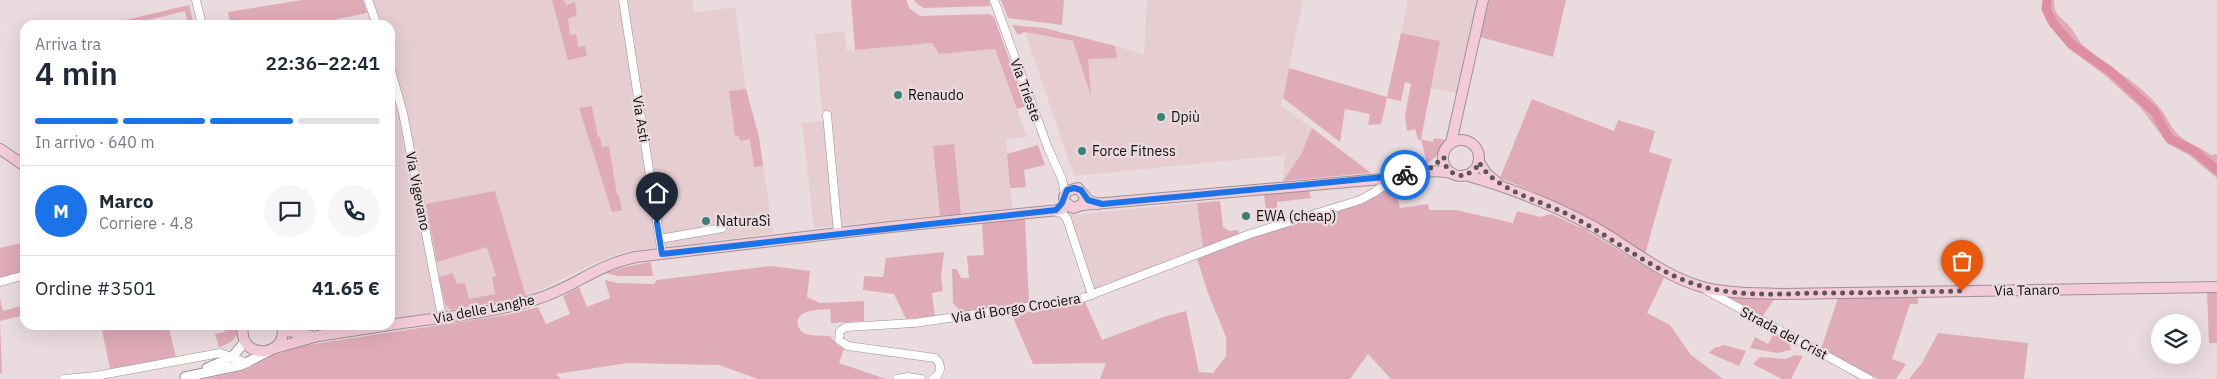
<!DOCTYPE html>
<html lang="it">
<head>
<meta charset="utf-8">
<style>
  body { margin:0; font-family:"IBM Plex Sans",sans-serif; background:#f6f6f7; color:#1f2937; height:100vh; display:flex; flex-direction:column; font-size:19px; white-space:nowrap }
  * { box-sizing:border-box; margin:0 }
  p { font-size:16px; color:#747a83 }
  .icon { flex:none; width:28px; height:28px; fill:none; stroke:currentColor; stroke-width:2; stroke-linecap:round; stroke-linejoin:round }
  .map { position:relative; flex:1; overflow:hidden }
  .drawer { position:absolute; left:20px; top:20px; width:375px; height:310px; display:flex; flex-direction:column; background:#fff; border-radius:15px; box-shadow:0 5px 20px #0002 }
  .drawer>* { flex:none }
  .tools { position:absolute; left:2151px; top:314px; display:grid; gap:10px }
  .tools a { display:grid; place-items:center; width:50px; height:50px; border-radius:50%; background:#fff; box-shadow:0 5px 20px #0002; font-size:25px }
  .pin { position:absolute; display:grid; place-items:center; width:42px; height:42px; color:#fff; margin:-51px -21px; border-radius:50% 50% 50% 0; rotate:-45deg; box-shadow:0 0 5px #0007 }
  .pin .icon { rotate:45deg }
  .courier { position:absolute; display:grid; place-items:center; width:50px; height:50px; margin:-25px; border:4px solid #1a73e8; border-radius:50%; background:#fff; color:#222; box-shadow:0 1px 6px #0007 }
  .head em { font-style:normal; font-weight:600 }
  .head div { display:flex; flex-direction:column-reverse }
  .head { display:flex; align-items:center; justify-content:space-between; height:85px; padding:0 15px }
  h1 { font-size:32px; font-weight:600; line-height:38px }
  .bar { display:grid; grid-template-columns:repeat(4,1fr); gap:8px 5px; align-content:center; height:60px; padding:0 15px }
  .bar i { height:6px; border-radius:4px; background:#e0e1e3 }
  .bar .current { background:#1a73e8 }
  .bar p { grid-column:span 4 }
  .line { display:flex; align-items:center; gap:12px; padding:0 15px; border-top:1px solid #e0e1e3 }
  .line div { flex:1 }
  .round { display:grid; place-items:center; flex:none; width:52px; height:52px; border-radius:26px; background:#f6f6f7 }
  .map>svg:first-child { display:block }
  .built { fill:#e5cdd2 }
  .green { fill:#e0abb8 }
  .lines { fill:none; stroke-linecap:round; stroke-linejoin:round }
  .canal { stroke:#de8ea3; stroke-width:9 }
  .minor-casing { stroke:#9e9093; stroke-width:9 }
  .tertiary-casing { stroke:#9e9093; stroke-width:11 }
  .secondary-casing { stroke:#9e9093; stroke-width:12 }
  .minor { stroke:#fff; stroke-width:8 }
  .tertiary { stroke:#fff; stroke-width:9 }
  .secondary { stroke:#f3cbd8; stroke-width:10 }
  .done { stroke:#5e5557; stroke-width:5; stroke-dasharray:0 9 }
  .route { stroke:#1a73e8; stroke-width:6 }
  .poi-dot { fill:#3a8076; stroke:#eadbde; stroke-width:2 }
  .labels { text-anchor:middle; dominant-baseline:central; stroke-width:4.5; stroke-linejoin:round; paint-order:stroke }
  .street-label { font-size:14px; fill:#120d0e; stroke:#eadbde }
  .poi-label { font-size:14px; fill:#120d0e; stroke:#eadbde; text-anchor:start }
</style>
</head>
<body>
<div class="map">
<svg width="2217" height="379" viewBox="0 0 2217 379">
  <rect width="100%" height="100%" fill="#eadbde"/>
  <path class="built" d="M363,0H692L695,13L735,7L746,89L759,137L773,233L625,252L599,261L530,295L503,302L390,319V96L392,95L390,86V25H372Z
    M1147,0H1303L1281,106L1312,128L1301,154L1283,181L1285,155L1074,176L1025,32L1073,41L1071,34L1144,54Z
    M1408,0H1478L1457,93L1431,88L1440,41L1401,33Z
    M844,32L847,51L932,43L939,54L995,49L1027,137L1006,139L1012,208L814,228L802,123L823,121L815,34Z
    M1197,203L1203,248L1095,290L1070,215Z"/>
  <path class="green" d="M302,0H363L367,13L323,22L295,25H230L228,12Z
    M552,0H564L566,5L575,2L577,15L568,19L570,35L576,34L578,47L585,46L587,56L568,60Z
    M851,0H906L910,9L920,16L989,14L994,17L1026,106L1017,109L995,49L939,54L932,43L855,50Z
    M914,0H989L990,6L924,8L917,4Z
    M1001,0H1064L1062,25L1008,18Z
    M1489,0H1566L1553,57L1480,37Z
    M2044,0H2054C2053,16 2062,17 2071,28C2076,34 2078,41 2084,46C2108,67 2139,82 2159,107C2168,117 2170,129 2182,138C2191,144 2202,148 2211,155L2217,154V178L2189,155L2168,144L2141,108L2106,76L2068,48L2047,21L2043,11Z
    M189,5L194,25H189L185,11L128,25H104Z
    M1012,25L1044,28L1115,46L1117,58L1088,59L1091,96L1073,41L1025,32L1018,35Z
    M1401,33L1440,41L1421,139L1433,142L1434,138L1446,140C1442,151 1437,158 1427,163L1421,140H1418L1415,129L1407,131L1405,115L1411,84L1405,82L1401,101L1387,98L1381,124L1368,125L1370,114L1345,109L1340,142L1283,98L1289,68L1387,97Z
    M746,89L759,137L763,166L754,167L750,139L740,141L739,136H735L729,91Z
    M1532,99L1614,131L1618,120L1655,131L1649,152L1672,159L1645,254L1592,221L1532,191L1500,178Z
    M592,106L598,137H600L602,147L609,146L617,195H619L622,210L612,212L579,108Z
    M1312,128L1371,173L1283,181L1301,154Z
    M954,144L961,214L940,216L933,146Z
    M1038,145L1045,165L1024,170L1026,187L1010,188L1007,154Z
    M1392,187L1397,194L1400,208L1428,204L1429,210H1456L1513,223L1517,211L1540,217L1551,214L1584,229L1664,278L1647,313L1670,325L1691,355L1723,379H1391L1368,354L1350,379H1100L1106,363L1033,364L1012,315L1085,302L1102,340L1163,317L1186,311L1199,372L1213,373L1226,356V337L1208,293L1197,259L1253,237L1364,201Z
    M1309,190L1311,198L1277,202V211L1266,212L1264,194Z
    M495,191L526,297L451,310L445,304L439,277L453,273L457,284L465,283L469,299L495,294L492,277L496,276L487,247L437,262L426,204Z
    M1220,201L1223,227L1229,231L1238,230L1239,235L1203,248L1197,203Z
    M1025,218L1029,303L961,312L953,303L952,269H957L961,278H969L967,256L984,255L982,223Z
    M25,242V271L0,278V248Z
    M944,252L941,276L943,291L932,293L935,316L906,319L894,294L863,290L864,276L883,277L886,258Z
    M651,262L653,276H618L606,273L624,267Z
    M771,266L810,271L807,297L820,303L864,301V321L831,323L830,309C821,310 794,309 798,325C798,327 801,331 802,332C808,337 822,335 830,336L837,345L844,349L839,363L886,379H758L719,365L628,363L556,374L561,379H205L246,370L273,355L307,345L506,315L538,307L546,324L570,314L563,296L579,287L587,307L610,298L605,280L617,283L654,284L657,280Z
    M2207,292H2217V343H2209Z
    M1718,294L1775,298L1762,317Z
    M1918,297V304H1910L1892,359L1906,364L1896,379H1878L1821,349L1838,298Z
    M0,299L3,311L25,305V315L0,321L2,373H0Z
    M101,325H168L176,357L110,369Z
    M223,325H238C238,339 231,343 219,347L215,334L225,332Z
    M1775,332L1789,340L1791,350L1777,353L1750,348L1755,337L1768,344Z
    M1938,333L2028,343L2024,379H1909L1922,363Z
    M1724,345L1746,351L1739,366L1709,353L1714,348Z
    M1795,355L1803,356L1791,379H1782L1753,364L1760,357L1786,359Z"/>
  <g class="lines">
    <path class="canal" d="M2047,0L2046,9L2053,23L2071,44L2110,71L2146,104L2154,111L2169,138L2194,151L2217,170"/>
    <defs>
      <path id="minor" d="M196,0L202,25
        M368,0L377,25
        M623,0L662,254
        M994,0L1048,148L1062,179L1065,194
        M390,67L403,113L442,317
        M827,115L838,233
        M1054,211L1062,213L1067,219L1092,295
        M660,239L722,228
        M0,282L25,275
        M1706,290L1869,379
        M64,379L96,376L220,353L247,363
        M897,379L908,377L921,379
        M933,379C941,374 943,365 935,358L848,346L839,340L840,331L846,327L914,323L1080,299L1250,234L1360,200L1375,192L1393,178"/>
      <path id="tertiary" d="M207,368L232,357L245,342
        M185,377L242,365L269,351"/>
      <path id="secondary" d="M1443 158a18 18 0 1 1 36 0a18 18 0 1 1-36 0Z
        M1451,143L1483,0
        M0,149L25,166
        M1479,162L1486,173L1498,183
        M1465,175C1511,188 1554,205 1596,228C1630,248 1661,274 1699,286C1726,294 1755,293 1783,294L2217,287
        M1085,197L1082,205L1073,208L1065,202L1064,197L1067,191L1078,188L1088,200L1098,204
        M1082,205L1382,179C1405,175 1429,168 1452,173
        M243,325C237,362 290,358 282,325
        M390,325C439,317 491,314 537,299C573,288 596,265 636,257L890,227L1059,210L1068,206
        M283,328L296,333L311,336
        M275,348L318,336L390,325"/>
    </defs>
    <use href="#minor" class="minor-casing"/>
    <use href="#tertiary" class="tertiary-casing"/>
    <use href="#secondary" class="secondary-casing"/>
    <use href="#minor" class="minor"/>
    <use href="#tertiary" class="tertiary"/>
    <use href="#secondary" class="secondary"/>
  </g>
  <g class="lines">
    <path class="done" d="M1405,175L1428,170L1444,157C1444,170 1453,175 1465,176L1476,168L1479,162C1493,189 1538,200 1565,213C1611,235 1652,272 1701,286C1738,297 1780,294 1818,293C1866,293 1914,292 1962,291"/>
    <path class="route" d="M657,223L662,254L1056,210L1062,203L1067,190L1074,188L1081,190L1088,200L1102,204L1405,175"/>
  </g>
  <g class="poi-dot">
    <circle cx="898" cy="95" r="5"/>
    <circle cx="1161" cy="117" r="5"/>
    <circle cx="1082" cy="151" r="5"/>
    <circle cx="1246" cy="216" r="5"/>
    <circle cx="706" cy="221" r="5"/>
  </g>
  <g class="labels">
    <g class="street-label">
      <text transform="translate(1026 90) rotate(70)">Via Trieste</text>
      <text transform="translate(641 119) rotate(81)">Via Asti</text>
      <text transform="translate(418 191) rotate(79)">Via Vigevano</text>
      <text transform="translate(2027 290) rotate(-1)">Via Tanaro</text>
      <text transform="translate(1016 308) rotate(-9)">Via di Borgo Crociera</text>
      <text transform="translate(484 309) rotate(-11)">Via delle Langhe</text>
      <text transform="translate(1784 333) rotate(28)">Strada del Crist</text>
    </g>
    <g class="poi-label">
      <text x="908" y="95">Renaudo</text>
      <text x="1171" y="117">Dpiù</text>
      <text x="1092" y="151">Force Fitness</text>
      <text x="1256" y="216">EWA (cheap)</text>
      <text x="716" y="221">NaturaSì</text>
    </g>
  </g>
</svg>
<div class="tools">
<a><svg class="icon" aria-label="layers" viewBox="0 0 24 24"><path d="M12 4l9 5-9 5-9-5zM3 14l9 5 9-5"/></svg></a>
</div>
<div class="pin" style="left:1962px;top:291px;background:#ea580c"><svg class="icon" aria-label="bag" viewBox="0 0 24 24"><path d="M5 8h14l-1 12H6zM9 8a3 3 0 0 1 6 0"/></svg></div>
<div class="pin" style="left:657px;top:223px;background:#1f2937"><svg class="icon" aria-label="home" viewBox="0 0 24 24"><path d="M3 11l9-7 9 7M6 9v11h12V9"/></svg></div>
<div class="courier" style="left:1405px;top:175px"><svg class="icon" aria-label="bike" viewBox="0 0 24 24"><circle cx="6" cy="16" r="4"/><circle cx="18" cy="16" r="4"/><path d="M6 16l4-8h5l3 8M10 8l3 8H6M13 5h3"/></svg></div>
<section class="drawer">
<div class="head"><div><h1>4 min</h1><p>Arriva tra</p></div><em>22:36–22:41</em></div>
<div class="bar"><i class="current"></i><i class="current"></i><i class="current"></i><i></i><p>In arrivo · 640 m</p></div>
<div class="line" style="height:90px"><b class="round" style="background:#1a73e8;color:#fff">M</b><div><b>Marco</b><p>Corriere · 4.8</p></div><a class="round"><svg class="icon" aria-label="chat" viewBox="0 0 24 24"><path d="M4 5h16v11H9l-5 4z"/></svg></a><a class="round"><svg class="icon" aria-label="phone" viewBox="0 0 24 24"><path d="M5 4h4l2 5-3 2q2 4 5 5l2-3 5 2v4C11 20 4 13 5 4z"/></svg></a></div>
<div class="line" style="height:65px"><div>Ordine #3501</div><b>41.65 €</b></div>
</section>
</div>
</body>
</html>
